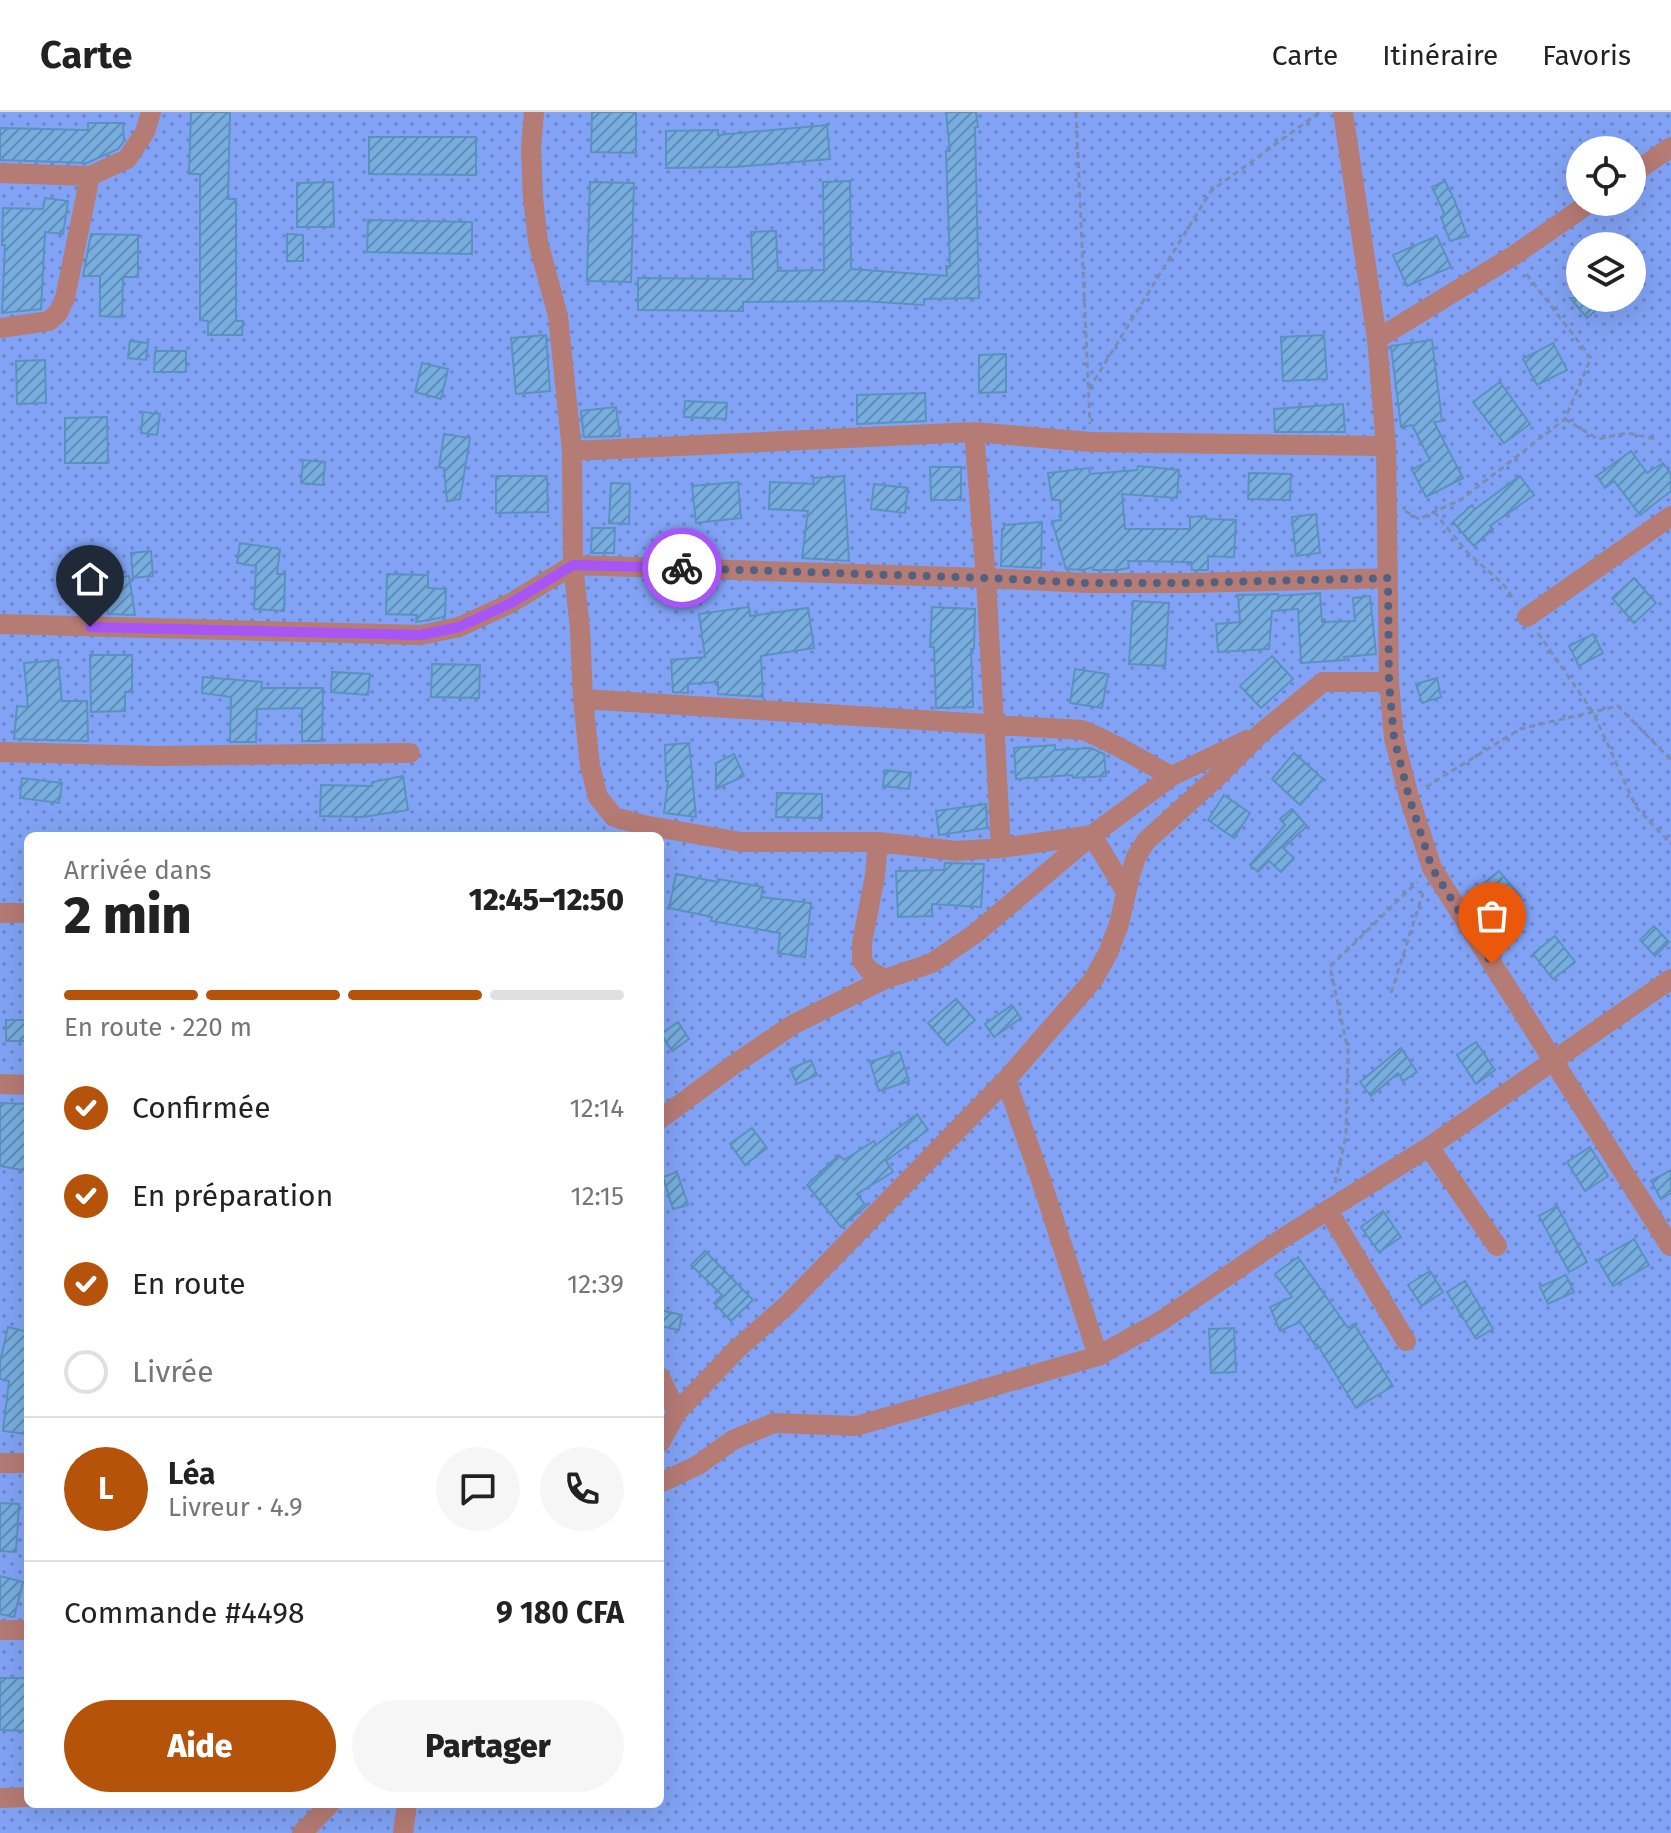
<!DOCTYPE html>
<html lang="fr">
<head>
<meta charset="utf-8">
<style>
  body { margin:0; font-family:"Fira Sans",sans-serif; background:#f6f6f6; color:#222; height:100vh; display:flex; flex-direction:column; font-size:30px; white-space:nowrap }
  * { box-sizing:border-box; margin:0 }
  p { font-size:26px; color:#767676 }
  .icon { flex:none; width:44px; height:44px; fill:none; stroke:currentColor; stroke-width:2; stroke-linecap:round; stroke-linejoin:round }
  .map { position:relative; flex:1; overflow:hidden }
  .panel { position:absolute; left:24px; top:720px; width:640px; height:976px; display:flex; flex-direction:column; background:#fff; border-radius:12px; box-shadow:0 8px 32px #0002 }
  .panel>* { flex:none }
  .buttons { position:absolute; left:1566px; top:24px; display:grid; gap:16px }
  .buttons a { display:grid; place-items:center; width:80px; height:80px; border-radius:50%; background:#fff; box-shadow:0 8px 32px #0002; font-size:40px }
  .pin { position:absolute; display:grid; place-items:center; width:68px; height:68px; color:#fff; margin:-82px -34px; border-radius:50% 50% 50% 0; rotate:-45deg; box-shadow:0 0 8px #0007 }
  .pin .icon { rotate:45deg }
  .courier { position:absolute; display:grid; place-items:center; width:80px; height:80px; margin:-40px; border:6px solid #a855f7; border-radius:50%; background:#fff; color:#222; box-shadow:0 2px 10px #0007 }
  .head em { font-style:normal; font-weight:800 }
  .head div { display:flex; flex-direction:column-reverse }
  .head { display:flex; align-items:center; justify-content:space-between; height:136px; padding:0 40px }
  h1 { font-size:52px; font-weight:800; line-height:60px }
  .bar { display:grid; grid-template-columns:repeat(4,1fr); gap:12px 8px; align-content:center; height:96px; padding:0 40px }
  .bar i { height:10px; border-radius:6px; background:#e0e0e0 }
  .bar .on { background:#b45309 }
  .bar p { grid-column:span 4 }
  .line { display:flex; align-items:center; gap:20px; padding:0 40px; border-top:2px solid #e0e0e0 }
  .line div { flex:1 }
  .round { display:grid; place-items:center; flex:none; width:84px; height:84px; border-radius:42px; background:#f6f6f6 }
  ol { padding:0 40px; list-style:none }
  li { display:flex; align-items:center; gap:24px; height:88px }
  li p { margin-inline-start:auto }
  li .icon { padding:8px; border-radius:50%; background:#b45309; color:#fff; stroke-width:4 }
  li:last-child { color:#767676 }
  li i { width:44px; height:44px; border:4px solid #e0e0e0; border-radius:50% }
  .action { display:flex; gap:16px; margin-top:auto; padding:16px 40px }
  .action a { flex:1; height:92px; border-radius:48px; background:#b45309; color:#fff; font-size:32px; font-weight:800; line-height:92px; text-align:center }
  .action a+a { background:#f6f6f6; color:#222 }
  header { display:flex; align-items:center; gap:48px; box-sizing:border-box; height:112px; padding:0 40px; background:#fff; border-bottom:2px solid #e0e0e0 }
  header strong { font-size:38px }
  nav { display:flex; gap:44px; margin-inline-start:auto; font-size:28px }
  .map>svg:first-child { display:block }
  .green { fill:url(#green-dots); fill-rule:evenodd }
  .building { fill:url(#building-hatch); stroke:#5b91c0; stroke-width:2 }
  .lines { fill:none; stroke-linecap:round; stroke-linejoin:round }
  .path { stroke:#7b8cb3; stroke-width:3; stroke-dasharray:6 4; stroke-linecap:butt }
  .minor { stroke:#b57b75; stroke-width:20 }
  .done { stroke:#526081; stroke-width:8; stroke-dasharray:0 14.4 }
  .route { stroke:#a855f7; stroke-width:10 }
</style>
</head>
<body>
<header>
<strong>Carte</strong>
<nav><a>Carte</a><a>Itinéraire</a><a>Favoris</a></nav>
</header>
<div class="map">
<svg width="1671" height="1721" viewBox="0 0 1671 1721">
  <defs>
    <pattern id="green-dots" width="8" height="8" patternUnits="userSpaceOnUse" patternTransform="scale(2)"><rect width="8" height="8" fill="#82a3f5"/><path d="M2 2h.1M6 6h.1" fill="none" stroke="#6a85c8" stroke-width="1.8" stroke-linecap="round"/></pattern>
    <pattern id="building-hatch" width="6" height="6" patternUnits="userSpaceOnUse" patternTransform="scale(2)"><rect width="6" height="6" fill="#77aedf"/><path d="M-1 1l2-2M0 6l6-6M5 7l2-2" fill="none" stroke="#618db6"/></pattern>
  </defs>
  <rect width="100%" height="100%" fill="#b7ccfe"/>
  <path class="green" d="M0,0H1671V1721H0ZM1580,38H1632V90H1580ZM1580,134H1632V186H1580ZM28,724H660V1692H28Z"/>
  <path class="building" d="M191,0H230L228,87H236V209H243L242,223H208V209L200,208V62H189Z
    M592,0H636V41L591,40Z
    M946,0H976L978,15H975L979,186L924,187V193L862,189L743,190V199L638,198V166L753,167L751,120L776,119L778,159L824,158L823,70L850,69L851,157L947,164L946,154H950L946,39H950Z
    M88,11H123L124,29L118,37L87,51L0,48V16L88,18Z
    M827,13L830,47L735,55L666,56V19L718,18V23Z
    M369,25H476V63L369,62Z
    M1445,69L1454,87L1467,124L1450,129L1441,105L1445,103L1432,75Z
    M333,70L334,115H297V71Z
    M590,70L634,71L631,170L587,169Z
    M45,86L68,89L63,122L45,120L41,197L2,201L5,133H2L3,96L43,97Z
    M368,108L472,110V142L367,140Z
    M91,122L138,123V165H123L122,205L100,204V164H83Z
    M287,122L303,123V149H287Z
    M1437,124L1451,155L1407,174L1393,143Z
    M1570,186H1610L1587,206Z
    M546,223L550,279L516,282L511,226Z
    M1324,223L1327,267L1283,269L1281,225Z
    M1432,228L1442,309L1434,310L1463,366L1426,385L1412,358L1430,348L1412,313L1401,315L1391,234Z
    M130,229L148,231L146,248L128,246Z
    M1553,231L1567,258L1537,273L1523,247Z
    M155,239H186V260H154Z
    M1006,242V280L979,281V243Z
    M45,248L46,291L17,292L16,249Z
    M422,251L448,257L441,287L415,280Z
    M1500,270L1530,312L1504,331L1473,290Z
    M925,281L926,309L857,312V283Z
    M685,289L727,291L726,307L684,305Z
    M1343,292L1345,320H1275L1274,297Z
    M616,295L620,324L584,325L581,299Z
    M143,300L160,302L157,323L141,321Z
    M107,305L108,351H65V306Z
    M444,322L470,326L460,387L447,389L444,356L439,355Z
    M1631,339L1647,361L1663,351L1671,362V379L1640,403L1614,369L1605,376L1597,364Z
    M303,348L325,350L323,373L301,371Z
    M1138,354L1179,358L1177,386L1122,382L1125,417H1190V405L1206,404V407L1236,408L1234,445L1208,444V458H1192L1191,450L1128,449L1129,456L1118,458H1093V455L1082,458L1066,457L1052,409L1061,408L1060,388H1052L1048,361L1089,356L1090,362L1137,358Z
    M930,355H961V388H931Z
    M1249,361L1291,362L1290,388L1248,387Z
    M496,364H547L548,400L496,401Z
    M844,364L849,449L802,446L808,399L769,397L770,370L814,372L813,366Z
    M1520,364L1534,383L1490,414L1493,417L1474,434L1453,410L1472,393L1475,397Z
    M738,370L741,406L696,411L692,374Z
    M611,371L630,372L629,412L609,411Z
    M874,372L908,376L905,401L871,397Z
    M1316,402L1320,441L1296,444L1292,405Z
    M1042,410L1041,456L1001,454L1002,417H1004V413Z
    M592,416H615L614,441H591Z
    M240,431L280,437L277,462H285L284,499L254,497L256,454L237,451Z
    M151,439L153,464L133,466L131,441Z
    M387,462L428,463V476L446,477L445,505L416,510L417,503L386,502Z
    M129,464L135,503L108,502L103,468Z
    M1634,466L1656,491L1634,511L1612,486Z
    M1320,481L1322,510L1355,509L1353,486L1370,484L1376,542L1344,545L1345,548L1301,551L1298,497L1272,499L1269,537L1218,540L1216,512L1240,510L1238,483L1278,482V484Z
    M1133,489L1169,491L1165,554L1129,552Z
    M749,495L750,504L808,496L814,536L761,544L763,585L718,582V570L688,572V581L673,580L671,548L705,545L699,502Z
    M932,495L975,497L974,537H971L973,595L936,596L934,535H930Z
    M1593,522L1603,541L1579,554L1569,534Z
    M90,543H132V580H125V599L91,600Z
    M1272,544L1293,567L1261,596L1240,574Z
    M58,548L62,589H87L88,629L14,627L17,594L28,595L24,551Z
    M432,552L480,553L479,586L431,585Z
    M1075,557L1108,562L1102,596L1070,591Z
    M332,560L370,562L368,583L331,580Z
    M203,565L262,570L261,576H323L322,629H302V596L257,597L256,630H230L231,585L202,581Z
    M1437,566L1441,585L1422,591L1416,572Z
    M689,631L696,705L664,701L668,669H666L665,633Z
    M1055,633V638L1091,636L1104,642L1106,664L1073,666L1072,663L1016,667L1014,636Z
    M1294,641L1323,667L1300,693L1272,667Z
    M734,642L744,664L716,677V651Z
    M885,658L911,661L909,677L883,674Z
    M403,664L408,698L363,705L320,704L321,673L372,674V670Z
    M22,666L62,671L59,691L20,686Z
    M777,681L822,682V706L776,705Z
    M1224,683L1250,701L1234,726L1208,708Z
    M986,692L987,716L939,723L936,699Z
    M1292,697L1307,714L1283,736L1294,746L1281,760L1269,749L1258,760L1250,753L1285,713L1280,707Z
    M945,751L984,752L981,795L932,792V804L898,805L896,759L944,758Z
    M1499,759L1521,785L1495,806L1474,780Z
    M676,762L718,770V767L763,775L761,785L811,791L805,845L778,841L780,821L711,809L712,805L669,796Z
    M1654,814L1669,830L1655,844L1640,828Z
    M1555,824L1575,850L1553,867L1533,842Z
    M956,887L975,908L947,933L928,911Z
    M1012,893L1021,906L994,925L985,912Z
    M6,908H28V929H6Z
    M678,910L689,927L672,939L661,922Z
    M1476,930L1495,958L1476,972L1457,943Z
    M1401,936L1417,960L1403,969L1398,961L1371,984L1360,970Z
    M900,940L909,969L879,979L870,950Z
    M811,948L817,963L797,972L790,957Z
    M0,991L28,992V1059L0,1054Z
    M917,1002L928,1018L886,1049L893,1060L857,1082L866,1094L841,1115L807,1073L839,1043L844,1048L874,1029L876,1033Z
    M752,1016L767,1036L745,1053L730,1032Z
    M1590,1035L1608,1064L1585,1079L1567,1050Z
    M1671,1058V1081L1661,1087L1651,1069Z
    M677,1060L688,1093L673,1097L663,1065Z
    M1557,1094L1587,1150L1569,1160L1539,1104Z
    M1383,1099L1401,1125L1379,1140L1361,1115Z
    M1634,1127L1649,1153L1613,1174L1598,1148Z
    M705,1139L753,1188L731,1209L714,1191L722,1183L691,1153Z
    M1298,1145L1348,1216L1354,1212L1393,1274L1356,1296L1317,1232L1315,1233L1300,1210L1280,1219L1270,1195L1292,1185L1275,1162Z
    M1430,1159L1443,1180L1422,1194L1408,1173Z
    M1566,1163L1574,1180L1548,1192L1540,1175Z
    M1465,1169L1493,1217L1476,1227L1447,1180Z
    M660,1198L682,1203L679,1218L660,1214Z
    M8,1215L28,1220V1322L3,1319L9,1269L0,1267V1250Z
    M1234,1216L1236,1260L1211,1261L1209,1217Z
    M0,1391L19,1392L16,1440L0,1439Z
    M0,1464L23,1470L14,1505L0,1502Z
    M0,1566H28V1619L0,1618Z"/>
  <g class="lines">
    <path class="path" d="M1076,0L1090,312
      M1089,277L1211,79L1320,0
      M1565,307L1598,327L1627,321L1656,327
      M1405,399L1419,407L1462,387L1565,307L1591,246L1525,160
      M1434,400L1468,441L1503,472L1515,489
      M1538,521L1593,600L1636,695L1671,732
      M1426,675L1520,617L1618,594L1671,648
      M1391,881L1423,781
      M1335,1071L1346,1024L1348,938L1330,855L1417,770"/>
    <path class="minor" d="M534,0L531,36L533,86L538,130L558,204L572,339L573,453L580,517L583,587L590,654L598,685L614,705L644,713L741,730H878L956,739L1001,736
      M1343,0L1377,227
      M0,61L90,64
      M1632,62L1671,35
      M0,216L49,209L58,201L65,186L90,64L127,47L145,20L151,0
      M974,320L986,466L1001,736L1092,723L1126,780
      M572,339L974,320L1091,330L1386,334
      M1527,505L1671,404
      M0,512L421,523L459,515L511,491L573,453L986,466L1087,471H1188L1388,466
      M1389,570L1394,626L1409,685L1432,756L1670,1134
      M583,587L1082,618C1114,630 1142,649 1172,664
      M0,640L156,644L410,641
      M878,730L875,764L862,831V849L870,859L885,867
      M0,801H28
      M1006,968L1041,1068L1098,1244
      M0,972L28,973
      M660,1007L736,951L794,912L885,867L932,851L976,821L1092,723L1172,664L1247,628
      M1429,1035L1497,1134
      M1328,1098L1406,1229
      M660,1265L677,1300
      M660,1331L677,1300L737,1237L787,1193L1006,968L1093,868L1108,841L1119,812L1130,764L1136,745L1146,729L1218,664L1261,621L1323,570H1389L1386,334L1377,227L1513,144L1591,90
      M0,1351H28
      M660,1371L698,1353L733,1328L774,1311L856,1314L1098,1244L1161,1209L1283,1126L1429,1035L1671,867
      M0,1518H28
      M0,1686L28,1685
      M302,1721L330,1692
      M403,1721L407,1692"/>
  </g>
  <g class="lines">
    <path class="done" d="M682,456L986,466L1087,471H1188L1388,466L1389,570L1394,626L1409,685L1432,756L1492,852"/>
    <path class="route" d="M90,515L421,523L459,515L511,491L573,453L682,456"/>
  </g>
</svg>
<div class="buttons">
<a><svg class="icon" aria-label="locate" viewBox="0 0 24 24"><circle cx="12" cy="12" r="6"/><path d="M12 2v4M12 18v4M2 12h4M18 12h4"/></svg></a>
<a><svg class="icon" aria-label="layers" viewBox="0 0 24 24"><path d="M12 4l9 5-9 5-9-5zM3 14l9 5 9-5"/></svg></a>
</div>
<div class="pin" style="left:1492px;top:852px;background:#ea580c"><svg class="icon" aria-label="bag" viewBox="0 0 24 24"><path d="M5 8h14l-1 12H6zM9 8a3 3 0 0 1 6 0"/></svg></div>
<div class="pin" style="left:90px;top:515px;background:#1f2937"><svg class="icon" aria-label="home" viewBox="0 0 24 24"><path d="M3 11l9-7 9 7M6 9v11h12V9"/></svg></div>
<div class="courier" style="left:682px;top:456px"><svg class="icon" aria-label="bike" viewBox="0 0 24 24"><circle cx="6" cy="16" r="4"/><circle cx="18" cy="16" r="4"/><path d="M6 16l4-8h5l3 8M10 8l3 8H6M13 5h3"/></svg></div>
<section class="panel">
<div class="head"><div><h1>2 min</h1><p>Arrivée dans</p></div><em>12:45–12:50</em></div>
<div class="bar"><i class="on"></i><i class="on"></i><i class="on"></i><i></i><p>En route · 220 m</p></div>
<ol>
<li><svg class="icon" aria-label="check" viewBox="0 0 24 24"><path d="M5 12l5 5 9-10"/></svg>Confirmée<p>12:14</p></li>
<li><svg class="icon" aria-label="check" viewBox="0 0 24 24"><path d="M5 12l5 5 9-10"/></svg>En préparation<p>12:15</p></li>
<li><svg class="icon" aria-label="check" viewBox="0 0 24 24"><path d="M5 12l5 5 9-10"/></svg>En route<p>12:39</p></li>
<li><i></i>Livrée</li>
</ol>
<div class="line" style="height:144px"><b class="round" style="background:#b45309;color:#fff">L</b><div><b>Léa</b><p>Livreur · 4.9</p></div><a class="round"><svg class="icon" aria-label="chat" viewBox="0 0 24 24"><path d="M4 5h16v11H9l-5 4z"/></svg></a><a class="round"><svg class="icon" aria-label="phone" viewBox="0 0 24 24"><path d="M5 4h4l2 5-3 2q2 4 5 5l2-3 5 2v4C11 20 4 13 5 4z"/></svg></a></div>
<div class="line" style="height:104px"><div>Commande #4498</div><b>9 180 CFA</b></div>
<div class="action"><a>Aide</a><a>Partager</a></div>
</section>
</div>
</body>
</html>
